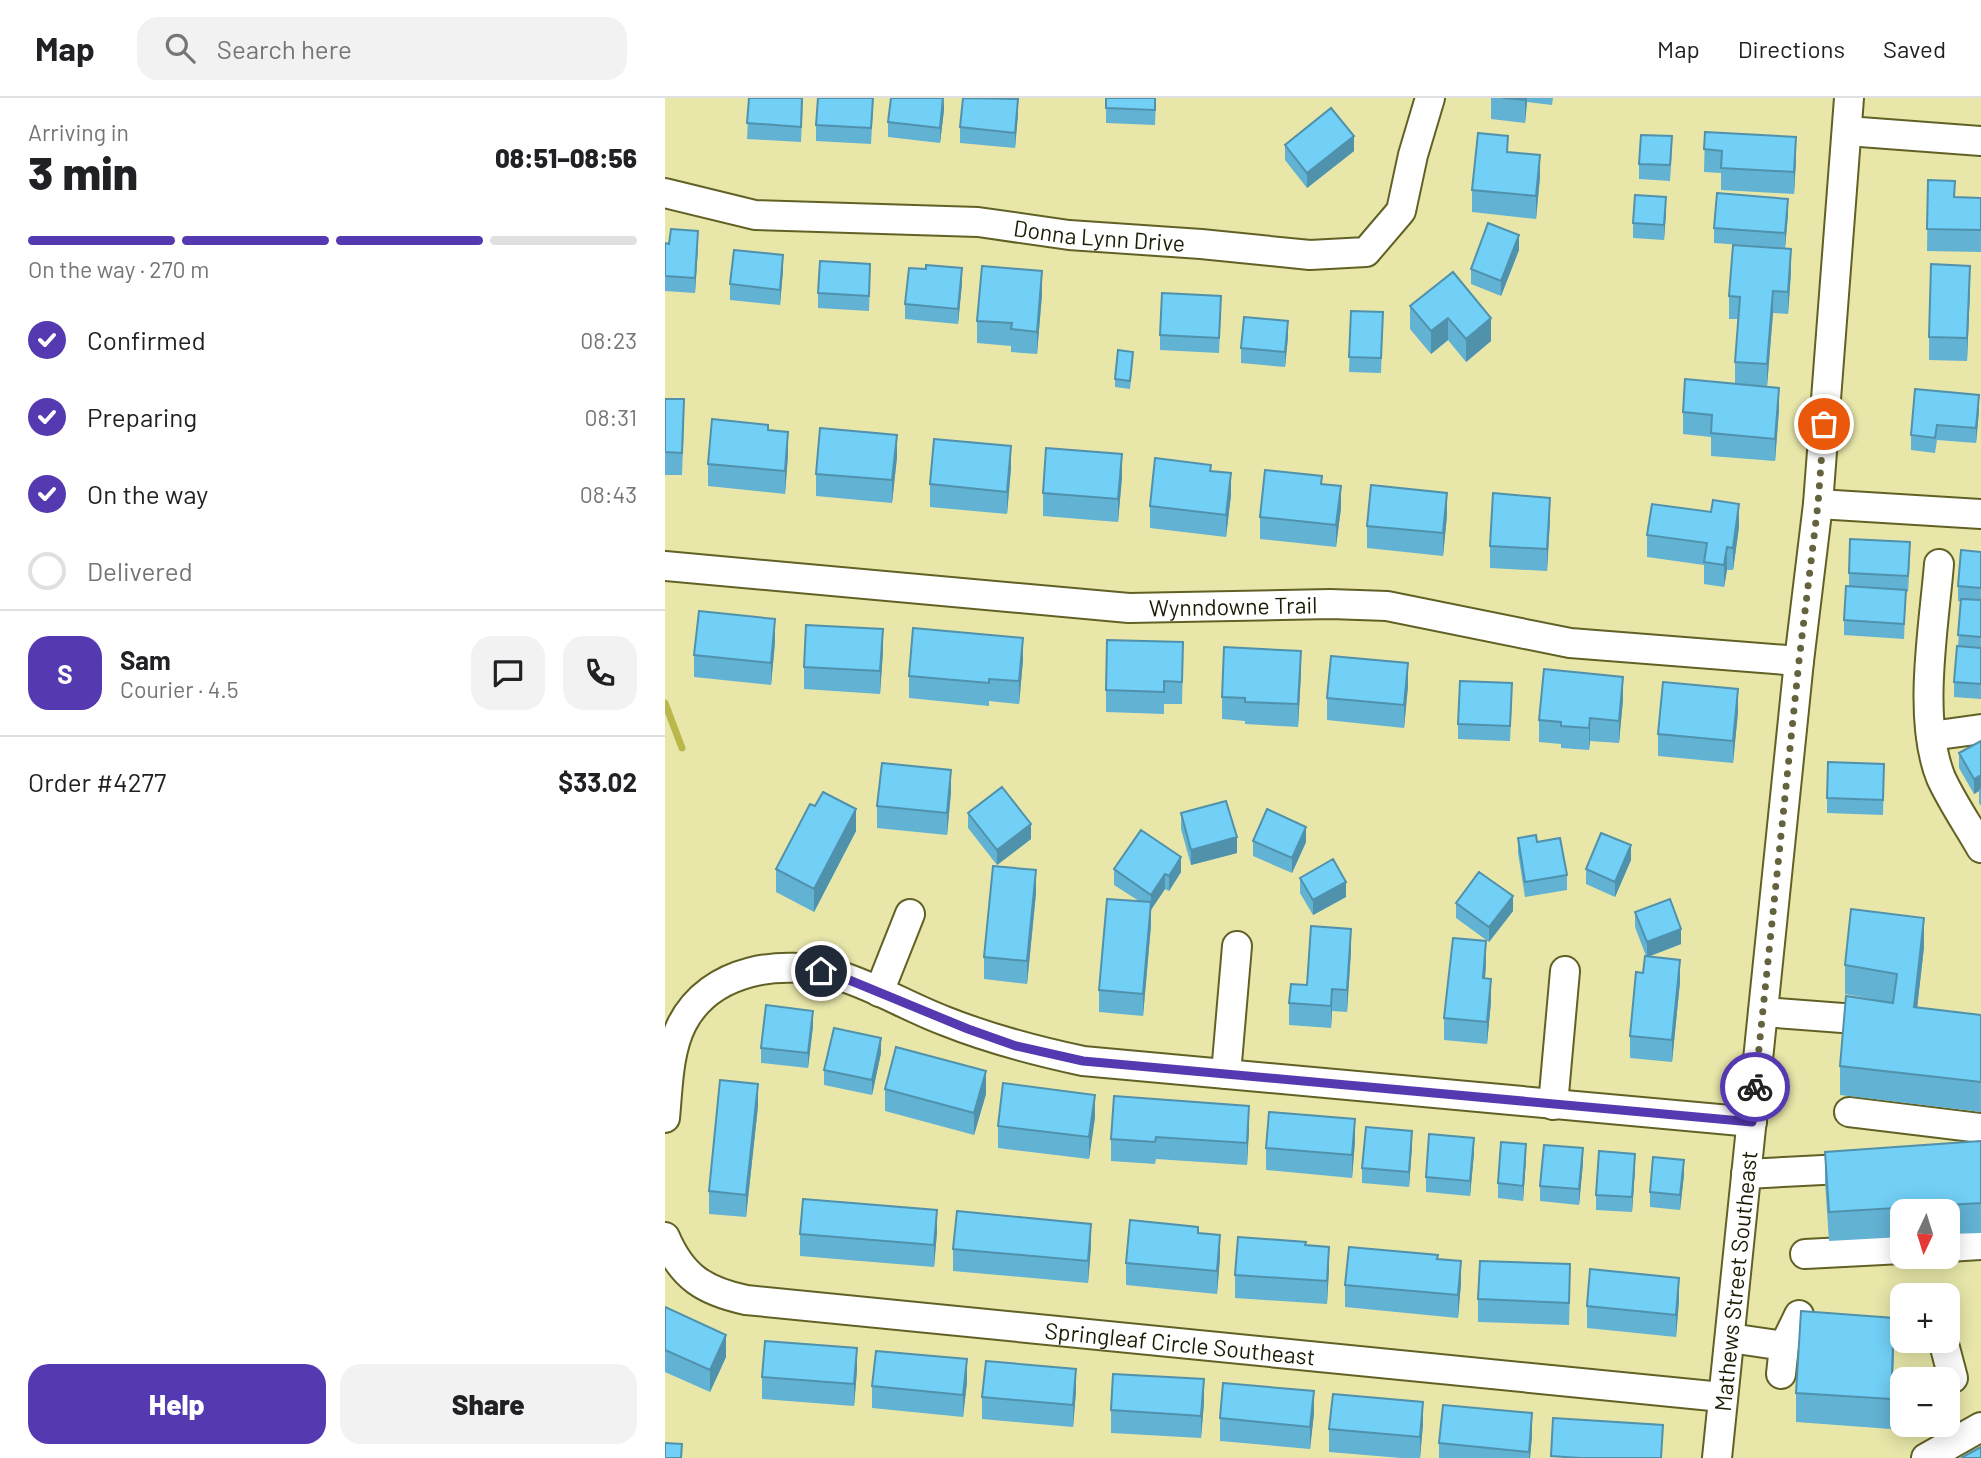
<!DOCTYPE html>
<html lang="en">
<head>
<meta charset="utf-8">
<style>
  body { margin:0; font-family:Barlow,sans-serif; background:#f2f2f2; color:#202124; height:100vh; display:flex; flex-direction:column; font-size:26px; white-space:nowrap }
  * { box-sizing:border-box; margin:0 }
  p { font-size:23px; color:#757577 }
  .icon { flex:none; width:38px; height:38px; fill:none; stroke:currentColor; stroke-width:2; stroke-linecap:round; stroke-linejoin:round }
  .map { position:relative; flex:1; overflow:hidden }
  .sheet { display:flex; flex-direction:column; background:#fff; width:665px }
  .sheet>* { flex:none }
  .needle { width:46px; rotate:184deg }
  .controls { position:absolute; left:1225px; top:1101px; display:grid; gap:14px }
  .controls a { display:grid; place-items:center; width:70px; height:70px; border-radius:14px; background:#fff; box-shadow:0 4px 18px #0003; font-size:35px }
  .pin { position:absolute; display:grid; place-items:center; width:60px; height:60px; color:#fff; margin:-30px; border:4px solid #fff; border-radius:50%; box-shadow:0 2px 7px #0007 }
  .courier { position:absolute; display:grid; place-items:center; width:70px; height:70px; margin:-35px; border:5px solid #5539b1; border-radius:50%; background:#fff; color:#222; box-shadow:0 2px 9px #0007 }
  .headline em { font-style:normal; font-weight:800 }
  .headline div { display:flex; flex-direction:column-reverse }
  .headline { display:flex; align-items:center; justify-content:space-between; height:119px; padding:0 28px }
  h1 { font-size:46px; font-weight:800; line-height:52px }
  .bar { display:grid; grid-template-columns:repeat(4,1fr); gap:10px 7px; align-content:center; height:84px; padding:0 28px }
  .bar i { height:9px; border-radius:5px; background:#e0e0e0 }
  .bar .selected { background:#5539b1 }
  .bar p { grid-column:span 4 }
  .line { display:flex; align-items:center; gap:18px; padding:0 28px; border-top:2px solid #e0e0e0 }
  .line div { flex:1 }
  .round { display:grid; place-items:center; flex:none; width:74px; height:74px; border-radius:21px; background:#f2f2f2 }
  ol { padding:0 28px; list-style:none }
  li { display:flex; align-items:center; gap:21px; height:77px }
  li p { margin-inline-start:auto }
  li .icon { padding:7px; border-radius:50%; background:#5539b1; color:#fff; stroke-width:4 }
  li:last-child { color:#757577 }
  li i { width:38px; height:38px; border:4px solid #e0e0e0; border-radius:50% }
  .action { display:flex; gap:14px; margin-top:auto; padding:14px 28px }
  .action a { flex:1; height:80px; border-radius:21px; background:#5539b1; color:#fff; font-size:28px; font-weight:800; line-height:80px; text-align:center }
  .action a+a { background:#f2f2f2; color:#202124 }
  header { display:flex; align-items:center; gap:42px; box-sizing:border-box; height:98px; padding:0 35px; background:#fff; border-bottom:2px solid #e0e0e0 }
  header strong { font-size:33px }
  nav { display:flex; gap:38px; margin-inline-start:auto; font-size:24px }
  .search { width:490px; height:63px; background:#f2f2f2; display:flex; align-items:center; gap:18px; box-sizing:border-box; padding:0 24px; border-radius:21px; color:#757577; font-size:26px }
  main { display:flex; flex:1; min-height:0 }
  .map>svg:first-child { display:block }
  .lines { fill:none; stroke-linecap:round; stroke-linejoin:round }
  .stream { stroke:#bbb84b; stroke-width:7 }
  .minor-casing { stroke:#626125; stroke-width:32 }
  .minor { stroke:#fff; stroke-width:28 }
  .wall { fill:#62b2d4 }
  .shaded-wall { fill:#5091ac }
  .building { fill:#72cff6; stroke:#5091ac; stroke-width:2 }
  .done { stroke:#64633e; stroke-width:7; stroke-dasharray:0 12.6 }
  .route { stroke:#5539b1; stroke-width:9 }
  .labels { text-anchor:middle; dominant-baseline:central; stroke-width:7; stroke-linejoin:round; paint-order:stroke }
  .street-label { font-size:23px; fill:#1d1c04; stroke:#e8e7a9 }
</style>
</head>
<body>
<header>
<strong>Map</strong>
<div class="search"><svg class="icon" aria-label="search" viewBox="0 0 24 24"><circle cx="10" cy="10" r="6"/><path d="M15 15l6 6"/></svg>Search here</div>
<nav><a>Map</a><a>Directions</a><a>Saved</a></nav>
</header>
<main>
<section class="sheet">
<div class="headline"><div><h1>3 min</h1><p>Arriving in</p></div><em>08:51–08:56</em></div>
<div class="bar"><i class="selected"></i><i class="selected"></i><i class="selected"></i><i></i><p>On the way · 270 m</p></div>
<ol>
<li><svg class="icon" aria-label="check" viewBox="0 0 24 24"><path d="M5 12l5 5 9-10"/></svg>Confirmed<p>08:23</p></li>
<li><svg class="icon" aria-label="check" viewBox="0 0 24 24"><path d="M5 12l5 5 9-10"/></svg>Preparing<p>08:31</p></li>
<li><svg class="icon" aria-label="check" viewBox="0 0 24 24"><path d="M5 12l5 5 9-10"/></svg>On the way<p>08:43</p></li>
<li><i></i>Delivered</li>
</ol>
<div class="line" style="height:126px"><b class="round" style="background:#5539b1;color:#fff">S</b><div><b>Sam</b><p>Courier · 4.5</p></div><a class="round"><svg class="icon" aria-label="chat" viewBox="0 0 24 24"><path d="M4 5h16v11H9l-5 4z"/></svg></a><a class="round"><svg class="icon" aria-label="phone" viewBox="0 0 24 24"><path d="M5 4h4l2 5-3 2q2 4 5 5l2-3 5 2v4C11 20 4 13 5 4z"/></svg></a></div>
<div class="line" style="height:91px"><div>Order #4277</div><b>$33.02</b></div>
<div class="action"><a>Help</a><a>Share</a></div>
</section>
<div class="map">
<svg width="1316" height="1360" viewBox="0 0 1316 1360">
  <rect width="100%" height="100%" fill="#e8e7a9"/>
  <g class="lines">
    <path class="stream" d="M0,605L17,650"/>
    <defs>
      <g id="minor">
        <path d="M1182,33L1316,43"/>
        <path id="s1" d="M0,95L90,117L313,124L404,137L536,146L645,157L701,154L736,113L748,57L765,0"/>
        <path d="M1153,406L1316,416"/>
        <path d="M1274,466C1269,528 1252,621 1276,680C1287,704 1303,727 1316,750"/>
        <path id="s2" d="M0,468L464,510L665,506L722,508L905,545L1134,563"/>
        <path d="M1266,638L1316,631"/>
        <path d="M214,894L245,816"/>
        <path d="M1098,914L1217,923"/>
        <path d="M561,976L572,848"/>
        <path d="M888,1007L900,873"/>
        <path d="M1184,1014L1316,1030"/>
        <path d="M0,1020C3,989 3,954 17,926C45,871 118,860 172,877C209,888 243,909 280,923C325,941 371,953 418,963L1087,1024"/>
        <path d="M1081,1076L1197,1070"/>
        <path id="s3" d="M0,1139C17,1179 39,1193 81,1202L1057,1299"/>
        <path d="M1283,1149L1316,1147"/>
        <path d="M1140,1156L1237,1151"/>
        <path d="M1065,1240L1119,1248"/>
        <path d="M1278,1242L1288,1280"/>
        <path d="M1116,1276L1119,1248L1134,1217"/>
        <path id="s4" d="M1052,1360L1134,563L1153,406L1184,0"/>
        <path d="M1261,1360L1316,1329"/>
      </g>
    </defs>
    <use href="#minor" class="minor-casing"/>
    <use href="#minor" class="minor"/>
  </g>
  <path class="wall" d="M84,0H138L136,44L82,41Z
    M441,0H491L490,27L441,25Z
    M826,0H888L887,7L862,4L860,25L826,21Z
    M208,12L206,46L151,43V27Z
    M279,12L275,45L223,39V24Z
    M353,16L350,50L295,45V29Z
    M1040,34L1131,61L1129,96L1056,92V75L1039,74Z
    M620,47L689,53L642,90L620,62Z
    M1007,53L1005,83L974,81V66Z
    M843,54L875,79L871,121L807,114V92Z
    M1263,82L1290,99L1316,100V154L1262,153Z
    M1001,114L999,142L968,140V125Z
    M1123,116L1120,150L1049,145V130Z
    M0,145L33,148L30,195L0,193Z
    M854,152L836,198L806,186V171Z
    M261,171L297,185L293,226L240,221V206Z
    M118,172L115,207L65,202V186Z
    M788,174L826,243L801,264L783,242L766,256L745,231V208Z
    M1126,174L1123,216L1108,215L1102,288L1114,312L1110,363L1046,358V339L1018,336V314L1070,286V264L1073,221H1064V198Z
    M205,181L204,213L153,210V195Z
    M1305,190L1302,263L1264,262V239Z
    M377,196L372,256L346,254V248L312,245V223Z
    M556,213L554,255L495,252V237Z
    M686,213L718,214L716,275L684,274Z
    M623,239L620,269L576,265V250Z
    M468,262L465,291L450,289V281Z
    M1250,291L1314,313L1311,345L1272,342L1270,355L1246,352V337Z
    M0,301L19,324L17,377H0Z
    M123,357L120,396L43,388V366Z
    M232,359L227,405L151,398V376Z
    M346,370L342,416L265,409V386Z
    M546,373L566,397L561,439L485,430V408Z
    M457,379L453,424L378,418V395Z
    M657,386L676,410L671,449L595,441V419Z
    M782,417L778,458L702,450V428Z
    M885,422L882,473L825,470V448Z
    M1074,429L1068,472H1062L1059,489L1039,486V467L982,459V437Z
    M1316,454V601L1289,599V584L1293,548L1296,504L1293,503V488Z
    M1245,460L1243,494L1241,493L1239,541L1179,537V522L1184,488V475Z
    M110,544L106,587L29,579V557Z
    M218,553L215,596L139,591V569Z
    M358,562L354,606L324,603V608L244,600V578Z
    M518,566L517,606H499V616L441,614V592Z
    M636,575L633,629L580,626V623L557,621V599Z
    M743,588L739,630L662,622V600Z
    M847,600L845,643L793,641V626Z
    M958,601L954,645L925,643L924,652L896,650V646L874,644V622Z
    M1073,614L1068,665L993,658V636Z
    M1316,643V708L1314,705V693L1309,696L1294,670V655Z
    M1219,681L1218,717L1162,715V700Z
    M286,694L282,737L212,730V708Z
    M303,715L366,741L332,767L303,730Z
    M516,715L572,755L526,767L516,731Z
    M191,733L149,814L111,794V771Z
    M853,740L872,744L902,777V792L860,799L853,755Z
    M588,743L641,744L627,775L588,758Z
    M966,762L950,799L921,786V771Z
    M449,771L516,774L504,793L500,791L486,811V827L478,918L434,914V892L474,803L449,787Z
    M635,780L681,799L648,817L635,795Z
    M371,795L362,886L319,881V859Z
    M791,805L848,813L824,844L791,820Z
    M970,814L1016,846L983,859L1015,884L1007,964L965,960V938L981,858L970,829Z
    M1259,849L1252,909L1316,917V1014L1175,997V968L1228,905L1180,896V867Z
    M686,853L682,914L667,913L666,930L624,927V905Z
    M821,866L820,881L826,904L822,946L779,942V920Z
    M148,928L143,970L96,965V950Z
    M216,955L207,997L159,987V972Z
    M220,991L321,996L309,1037L220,1013Z
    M93,1008L81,1119L44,1116V1093Z
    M430,1019L424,1061L333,1050V1028Z
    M584,1030L582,1067L491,1061L490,1066L446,1063V1041Z
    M690,1043L687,1080L601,1072V1050Z
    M1316,1043V1135L1283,1136V1113H1237V1139L1164,1143L1160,1084V1054Z
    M747,1048L744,1089L697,1085V1070Z
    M809,1055L805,1098L761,1094V1079Z
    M861,1061L858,1103L833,1100V1085Z
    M918,1065L914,1107L875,1103V1088Z
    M970,1071L967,1114L931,1112V1097Z
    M1019,1077L1015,1112L985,1109V1094Z
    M272,1134L269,1169L135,1158V1136Z
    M533,1135L555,1159L552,1196L461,1187V1165Z
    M641,1147L664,1171L662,1206L570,1200V1177Z
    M426,1148L423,1185L288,1173V1151Z
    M796,1185L793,1220L680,1209V1187Z
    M905,1189L904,1227L813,1224V1201Z
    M1014,1202L1011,1239L922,1230V1208Z
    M0,1209L61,1259L45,1294L0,1274Z
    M1229,1249L1226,1331L1131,1324V1295Z
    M192,1272L189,1308L97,1301V1279Z
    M302,1284L298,1319L207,1310V1288Z
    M411,1293L408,1329L317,1321V1299Z
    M539,1304L536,1340L446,1335V1312Z
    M649,1315L645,1351L555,1343V1320Z
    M758,1326L755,1360H736L664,1354V1331Z
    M867,1338L865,1360H774V1345Z"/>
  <path class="shaded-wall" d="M279,0V12L275,45V30Z
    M860,0H862V4L860,25Z
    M353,1V16L350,50V35Z
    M689,38V53L642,90V75Z
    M1131,39V61L1129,96V74Z
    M875,57V79L871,121V98Z
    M1001,99V114L999,142V127Z
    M1123,101V116L1120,150V135Z
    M33,133V148L30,195V180Z
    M854,137V152L836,198V183Z
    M1126,151V174L1123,216V194Z
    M118,157V172L115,207V192Z
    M1305,168V190L1302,263V240Z
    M297,170V185L293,226V211Z
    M377,173V196L372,256V234Z
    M1108,193V215L1102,288V266Z
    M783,220V242L766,256V233Z
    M826,220V243L801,264V241Z
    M623,223V239L620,269V254Z
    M1114,290V312L1110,363V341Z
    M1314,297V313L1311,345V330Z
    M123,334V357L120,396V373Z
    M232,337V359L227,405V382Z
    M346,348V370L342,416V394Z
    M457,356V379L453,424V401Z
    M566,375V397L561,439V417Z
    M676,388V410L671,449V427Z
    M782,395V417L778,458V435Z
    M885,400V422L882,473V451Z
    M1074,406V429L1068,472V450Z
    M1062,449V472L1059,489V467Z
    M110,521V544L106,587V565Z
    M218,531V553L215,596V573Z
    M358,540V562L354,606V583Z
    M636,553V575L633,629V606Z
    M743,565V588L739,630V607Z
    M958,579V601L954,645V623Z
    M1073,591V614L1068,665V643Z
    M925,620V643L924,652V630Z
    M286,672V694L282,737V715Z
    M1316,677V692L1314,690V693L1309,696V681Z
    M191,711V733L149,814V791Z
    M366,726V741L332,767V752Z
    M641,729V744L627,775V760Z
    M572,739V755L526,767V752Z
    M966,747V762L950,799V784Z
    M516,759V774L504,793V778Z
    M371,772V795L362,886V863Z
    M500,776V791L486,812V797Z
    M681,784V799L648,817V802Z
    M848,798V813L824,844V829Z
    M486,804V827L478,918V896Z
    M1259,820V849L1249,938V909Z
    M686,831V853L682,914V892Z
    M1016,831V846L982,859V844Z
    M821,843V866L818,903V880Z
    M1015,862V884L1007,964V942Z
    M826,881V904L822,946V924Z
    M667,891V913L666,930V908Z
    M148,913V928L143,970V955Z
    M216,940V955L207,997V982Z
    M321,973V996L309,1037V1015Z
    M93,986V1008L81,1119V1097Z
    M430,997V1019L424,1061V1039Z
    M584,1008V1030L582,1067V1045Z
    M690,1021V1043L687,1080V1057Z
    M747,1033V1048L744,1089V1074Z
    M809,1040V1055L805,1098V1083Z
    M861,1046V1061L858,1103V1088Z
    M918,1050V1065L914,1107V1091Z
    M970,1056V1071L967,1114V1099Z
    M1019,1062V1077L1015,1112V1097Z
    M272,1112V1134L269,1169V1147Z
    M426,1126V1148L423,1185V1163Z
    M555,1137V1159L552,1196V1173Z
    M664,1149V1171L662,1206V1183Z
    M796,1163V1185L793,1220V1197Z
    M1014,1180V1202L1011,1239V1217Z
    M1229,1220V1249L1226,1331V1301Z
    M61,1237V1259L45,1294V1272Z
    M192,1250V1272L189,1308V1286Z
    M302,1261V1284L298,1319V1297Z
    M411,1271V1293L408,1329V1307Z
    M539,1281V1304L536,1340V1318Z
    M649,1293V1315L645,1351V1329Z
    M758,1304V1326L755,1360V1339Z
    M867,1315V1338L865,1360H864Z"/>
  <path class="building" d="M84,0H137L136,29L82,25Z
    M153,0H208L206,30L151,27Z
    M226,0H278L275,30L223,24Z
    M298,0L353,1L350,35L295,29Z
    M441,0H490V12L441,10Z
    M838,0H860V2Z
    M666,10L689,38L642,75L620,47Z
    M1040,34L1131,39L1129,74L1056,70L1057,53L1039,51Z
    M813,35L843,38L842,54L875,57L871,98L807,92Z
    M976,37L1007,38L1005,67L974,66Z
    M1263,82L1290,83L1289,99L1316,100V132L1262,131Z
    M1052,95L1123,101L1120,135L1049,130Z
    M970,97L1001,99L999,127L968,125Z
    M823,125L854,137L836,183L806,171Z
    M6,131L33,133L30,180L0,178V145L4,146Z
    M1068,147L1126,151L1123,194L1108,193L1102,266L1070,264L1075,199L1064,198Z
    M69,152L118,157L115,192L65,186Z
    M155,163L205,166L204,198L153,195Z
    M1266,166L1305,168L1302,240L1264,239Z
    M261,167L297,170L293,211L240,206L244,170L261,171Z
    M317,168L377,173L372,234L346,231L347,225L312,223Z
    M788,174L826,220L801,241L783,220L766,233L745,208Z
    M497,195L556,198L554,240L495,237Z
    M686,213L718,214L716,260L684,259Z
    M579,219L623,223L620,254L576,250Z
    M453,252L468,254L465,283L450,281Z
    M1020,281L1114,290L1110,341L1046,335L1047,317L1018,314Z
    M1250,291L1314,297L1311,330L1272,327L1270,340L1246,337Z
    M0,301H19L17,355L0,354Z
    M47,321L103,327V332L123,334L120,373L43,366Z
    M155,330L232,337L227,382L151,376Z
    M269,341L346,348L342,394L265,386Z
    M381,350L457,356L453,401L378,395Z
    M490,360L546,367L545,373L566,375L561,417L485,408Z
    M600,372L657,378L656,386L676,388L671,427L595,419Z
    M706,387L782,395L778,435L702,428Z
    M828,395L885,400L882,451L825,448Z
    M1048,402L1074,406L1068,450L1062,449L1059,467L1039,464L1042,445L982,437L987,406L1046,414Z
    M1185,441L1245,444L1243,478L1184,475Z
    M1296,452L1316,454V490L1293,488Z
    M1181,488L1241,492L1239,526L1179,522Z
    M1296,501L1316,502V539L1293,537Z
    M34,513L110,521L106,565L29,557Z
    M141,527L218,531L215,573L139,569Z
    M248,530L358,540L354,583L324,581V585L244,578Z
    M442,542L518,544L517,584L499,583V594L441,592Z
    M1292,548L1316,550V586L1289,584Z
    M559,549L636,553L633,606L580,604V600L557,599Z
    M666,558L743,565L739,607L662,600Z
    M879,571L958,579L954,623L925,620L924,630L896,628V624L874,622Z
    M795,583L847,585L845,628L793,626Z
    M998,584L1073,591L1068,643L993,636Z
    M1316,643V677L1309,681L1294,655Z
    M1163,664L1219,666L1218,702L1162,700Z
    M217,665L286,672L282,715L212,708Z
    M337,689L366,726L332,752L303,715Z
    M158,694L191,711L149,791L111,771L145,706L150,708Z
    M561,703L572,739L526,752L516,715Z
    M602,711L641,729L627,760L588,743Z
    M476,732L516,759L504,778L500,776L486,797L449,771Z
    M936,735L966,747L950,784L921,771Z
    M871,737L872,744L895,740L902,777L860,784L853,740Z
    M668,761L681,784L648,802L635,780Z
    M328,768L371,772L362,863L319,859Z
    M814,774L848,798L824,829L791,805Z
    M442,801L486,804L478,896L434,892Z
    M1005,801L1016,831L982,844L970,814Z
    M1186,811L1259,820L1249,909L1316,917V984L1175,968L1181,898L1228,905L1232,876L1180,867Z
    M646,828L686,831L682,892L667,891L666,908L624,905L626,886L642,887Z
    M788,840L821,843L818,880L826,881L822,924L779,920Z
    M980,858L1015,862L1007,942L965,938L971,874L978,875Z
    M101,907L148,913L143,955L96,950Z
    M169,930L216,940L207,982L159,972Z
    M231,949L321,973L309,1015L220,991Z
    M55,982L93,986L81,1097L44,1093Z
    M338,985L430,997L424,1039L333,1028Z
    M449,998L584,1008L582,1045L491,1039L490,1044L446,1041Z
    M604,1014L690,1021L687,1057L601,1050Z
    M701,1029L747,1033L744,1074L697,1070Z
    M764,1036L809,1040L805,1083L761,1079Z
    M1316,1043V1105L1164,1114L1160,1054Z
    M836,1044L861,1046L858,1088L833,1085Z
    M879,1047L918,1050L914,1091L875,1088Z
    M934,1053L970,1056L967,1099L931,1097Z
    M988,1059L1019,1062L1015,1097L985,1094Z
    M138,1101L272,1112L269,1147L135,1136Z
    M292,1113L426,1126L423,1163L288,1151Z
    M465,1122L533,1129V1135L555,1137L552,1173L461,1165Z
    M573,1139L641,1144L640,1147L664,1149L662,1183L570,1177Z
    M684,1149L773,1157L772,1161L796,1163L793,1197L680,1187Z
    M815,1163L905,1166L904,1205L813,1201Z
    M925,1171L1014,1180L1011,1217L922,1208Z
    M0,1209L61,1237L45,1272L0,1252Z
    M1136,1213L1229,1220L1226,1301L1131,1295Z
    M100,1243L192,1250L189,1286L97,1279Z
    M211,1253L302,1261L298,1297L207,1288Z
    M321,1263L411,1271L408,1307L317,1299Z
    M448,1276L539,1281L536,1318L446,1312Z
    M558,1285L649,1293L645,1329L555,1320Z
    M668,1296L758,1304L755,1339L664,1331Z
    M778,1307L867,1315L864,1354L774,1345Z
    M888,1320L998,1327L996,1360H915L886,1358Z
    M0,1345L17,1346L16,1360H0Z
    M1316,1349V1360H1296Z"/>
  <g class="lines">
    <path class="done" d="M1090,989L1134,563L1153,406L1159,326"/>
    <path class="route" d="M156,873L172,877L303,931L351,948L418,963L1087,1024L1090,989"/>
  </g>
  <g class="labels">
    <g class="street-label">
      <text stroke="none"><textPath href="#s1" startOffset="438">Donna Lynn Drive</textPath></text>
      <text stroke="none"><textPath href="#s2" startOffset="570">Wynndowne Trail</textPath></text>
      <text stroke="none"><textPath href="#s4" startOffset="178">Mathews Street Southeast</textPath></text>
      <text stroke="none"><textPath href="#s3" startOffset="544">Springleaf Circle Southeast</textPath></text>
    </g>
  </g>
</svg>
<div class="controls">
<a><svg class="needle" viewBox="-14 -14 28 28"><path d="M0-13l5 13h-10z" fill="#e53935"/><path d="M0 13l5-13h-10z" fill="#757577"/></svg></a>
<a>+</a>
<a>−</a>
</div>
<div class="pin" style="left:1159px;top:326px;background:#ea580c"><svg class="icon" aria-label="bag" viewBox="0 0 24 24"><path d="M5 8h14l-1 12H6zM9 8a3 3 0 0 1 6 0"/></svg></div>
<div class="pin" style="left:156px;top:873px;background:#1f2937"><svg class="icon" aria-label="home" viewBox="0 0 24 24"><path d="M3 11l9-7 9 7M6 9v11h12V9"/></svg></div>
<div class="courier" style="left:1090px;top:989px"><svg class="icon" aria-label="bike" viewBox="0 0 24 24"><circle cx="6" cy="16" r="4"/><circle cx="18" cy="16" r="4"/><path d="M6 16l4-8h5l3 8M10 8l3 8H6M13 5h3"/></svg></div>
</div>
</main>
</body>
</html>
